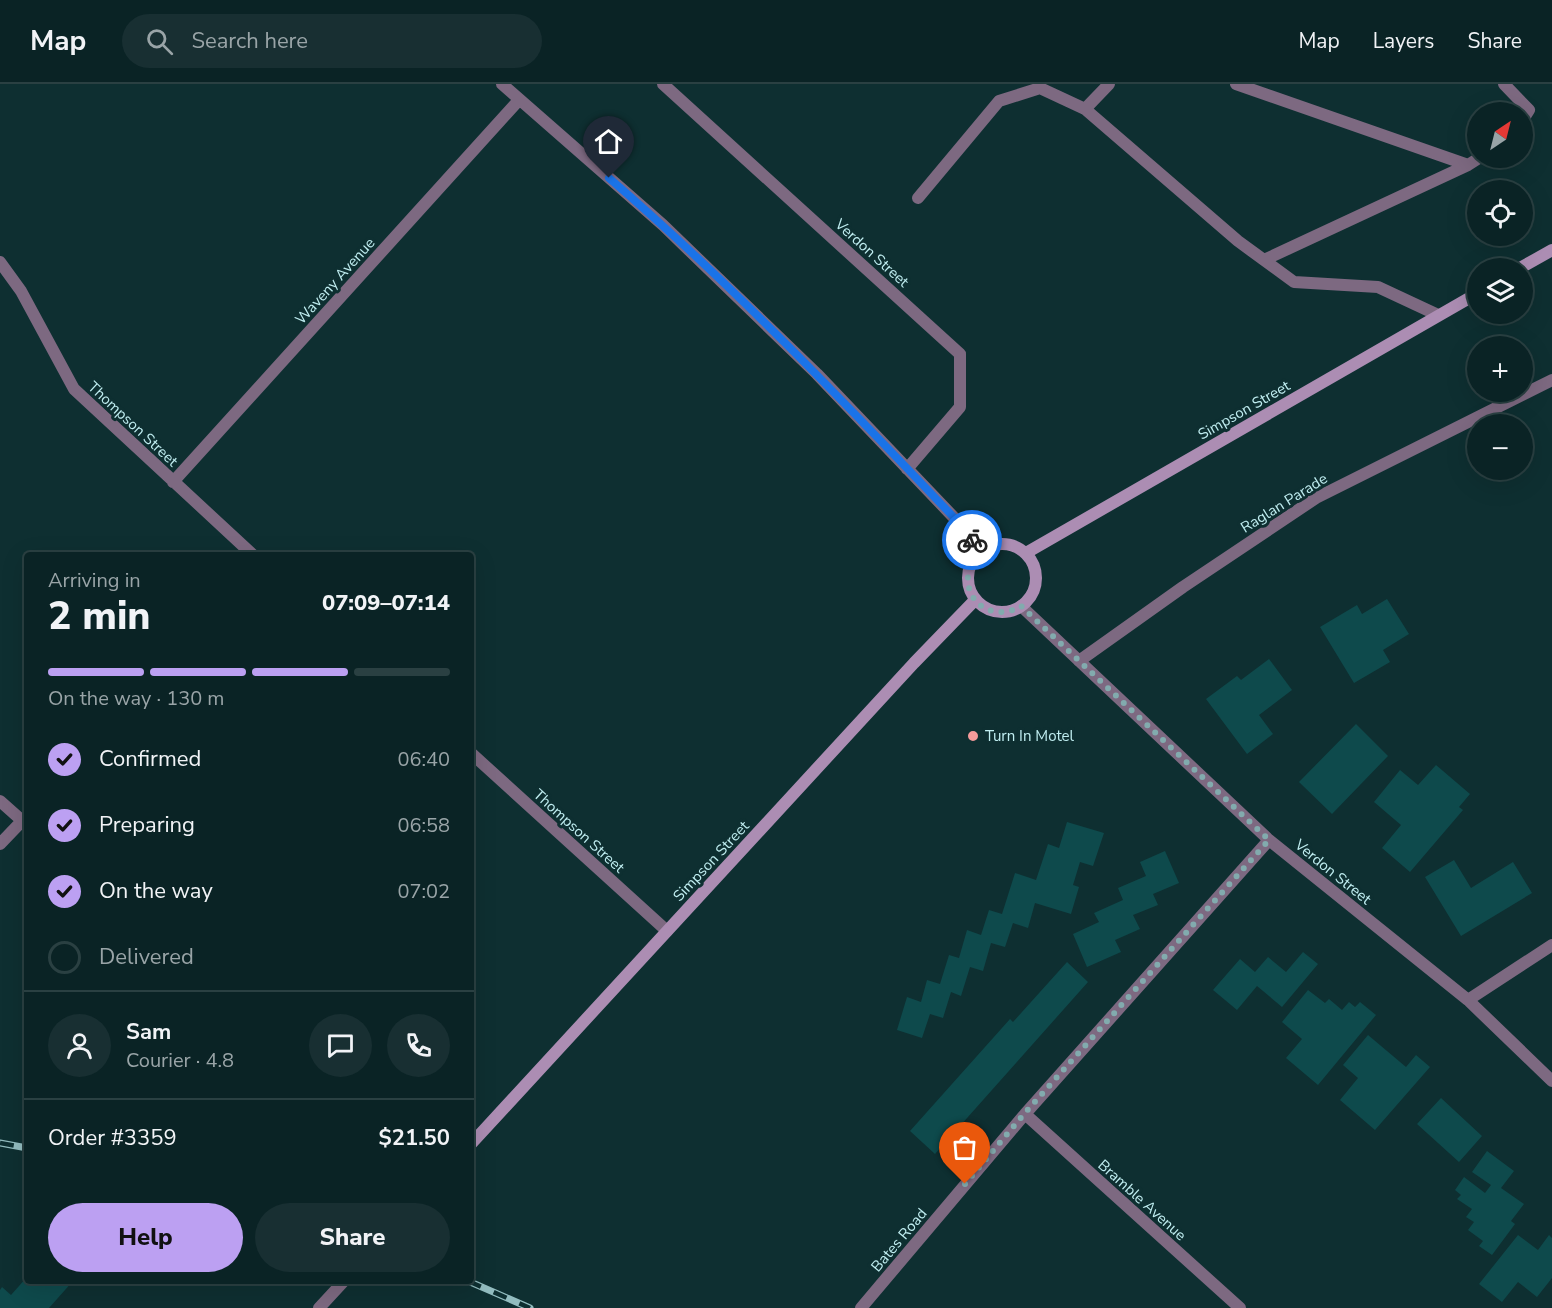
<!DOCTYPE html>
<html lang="en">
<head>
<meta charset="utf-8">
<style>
  body { margin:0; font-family:"Nunito Sans",sans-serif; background:#182f32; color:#f1f3f6; height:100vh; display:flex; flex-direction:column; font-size:22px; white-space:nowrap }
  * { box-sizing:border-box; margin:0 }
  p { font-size:20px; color:#99a4a7 }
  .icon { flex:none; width:33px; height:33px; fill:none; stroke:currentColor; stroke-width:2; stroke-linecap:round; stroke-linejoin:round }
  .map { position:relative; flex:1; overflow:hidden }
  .sheet { position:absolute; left:24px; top:468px; width:450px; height:732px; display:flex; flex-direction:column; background:#0a2325; border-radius:6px; box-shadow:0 6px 24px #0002,0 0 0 2px #2a4042 }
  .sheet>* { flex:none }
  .needle { width:39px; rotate:35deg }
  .tools { position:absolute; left:1467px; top:18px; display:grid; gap:12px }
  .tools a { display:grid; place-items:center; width:66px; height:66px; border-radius:50%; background:#0a2325; box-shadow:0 6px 24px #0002,0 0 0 2px #2a4042; font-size:30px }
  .pin { position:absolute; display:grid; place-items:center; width:51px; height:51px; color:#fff; margin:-62px -26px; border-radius:50% 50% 50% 0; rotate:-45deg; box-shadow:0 0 6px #0007 }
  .pin .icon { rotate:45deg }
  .courier { position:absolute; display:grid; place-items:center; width:60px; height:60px; margin:-30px; border:4px solid #1a73e8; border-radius:50%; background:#fff; color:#222; box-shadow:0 2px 8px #0007 }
  .summary em { font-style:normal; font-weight:800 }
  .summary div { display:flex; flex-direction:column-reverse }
  .summary { display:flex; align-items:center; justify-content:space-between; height:102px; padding:0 24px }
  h1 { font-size:39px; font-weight:800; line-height:45px }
  .bar { display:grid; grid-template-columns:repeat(4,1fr); gap:9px 6px; align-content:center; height:72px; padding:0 24px }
  .bar i { height:8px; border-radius:4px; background:#2a4042 }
  .bar .active { background:#bca0f2 }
  .bar p { grid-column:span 4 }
  .line { display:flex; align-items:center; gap:15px; padding:0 24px; border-top:2px solid #2a4042 }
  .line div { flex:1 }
  .round { display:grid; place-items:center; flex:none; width:63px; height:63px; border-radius:32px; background:#182f32 }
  ol { padding:0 24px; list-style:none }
  li { display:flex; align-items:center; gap:18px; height:66px }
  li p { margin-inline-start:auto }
  li .icon { padding:6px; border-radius:50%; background:#bca0f2; color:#111; stroke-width:4 }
  li:last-child { color:#99a4a7 }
  li i { width:33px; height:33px; border:3px solid #2a4042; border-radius:50% }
  .primary-button { display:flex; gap:12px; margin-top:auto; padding:12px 24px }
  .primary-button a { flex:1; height:69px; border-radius:36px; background:#bca0f2; color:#111; font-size:24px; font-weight:800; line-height:69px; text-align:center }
  .primary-button a+a { background:#182f32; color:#f1f3f6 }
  header { display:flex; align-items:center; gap:36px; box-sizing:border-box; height:84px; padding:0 30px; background:#0a2325; border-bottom:2px solid #2a4042 }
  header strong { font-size:28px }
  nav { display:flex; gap:33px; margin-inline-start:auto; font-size:21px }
  .search { width:420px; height:54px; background:#182f32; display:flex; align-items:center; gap:15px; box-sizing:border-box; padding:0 21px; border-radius:33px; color:#99a4a7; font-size:22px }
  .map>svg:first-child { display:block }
  .building { fill:#0e4a4c }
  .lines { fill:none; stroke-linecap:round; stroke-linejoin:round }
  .lane { stroke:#7d6981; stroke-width:12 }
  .street { stroke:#7d6981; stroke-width:12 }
  .secondary { stroke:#ac8db3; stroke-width:12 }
  .rail-casing { stroke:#92bcbf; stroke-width:7 }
  .rail { stroke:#0e2f31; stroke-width:4.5; stroke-dasharray:14; stroke-linecap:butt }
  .done { stroke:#82abae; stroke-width:6; stroke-dasharray:0 10.8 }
  .route { stroke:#1a73e8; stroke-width:8 }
  .poi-dot { fill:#f59b9b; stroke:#0e2f31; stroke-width:2 }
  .labels { text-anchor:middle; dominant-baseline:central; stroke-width:6; stroke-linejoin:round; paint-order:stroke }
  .street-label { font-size:15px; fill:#c0eef1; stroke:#0e2f31 }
  .poi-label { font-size:15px; fill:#c0eef1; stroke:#0e2f31; text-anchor:start }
</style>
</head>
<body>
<header>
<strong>Map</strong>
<div class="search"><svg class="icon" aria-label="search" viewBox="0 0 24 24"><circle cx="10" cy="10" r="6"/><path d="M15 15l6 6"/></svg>Search here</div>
<nav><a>Map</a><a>Layers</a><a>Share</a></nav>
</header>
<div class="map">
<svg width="1552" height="1224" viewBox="0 0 1552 1224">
  <rect width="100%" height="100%" fill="#0e2f31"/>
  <path class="building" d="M1387,515L1409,550L1383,566L1390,578L1354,599L1320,543L1357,521L1362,530Z
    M1269,575L1292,606L1259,631L1273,650L1247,670L1206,615L1237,592L1241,596Z
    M1356,640L1388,672L1332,730L1299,698Z
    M1436,681L1470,710L1459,723L1463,726L1410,788L1382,764L1401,741L1374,718L1400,686L1418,701Z
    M1067,738L1104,749L1093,782L1080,778L1073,801L1079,803L1071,830L1035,819L1028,844L1013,839L1005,863L991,859L983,887L970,883L961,912L951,908L943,934L930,930L922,954L897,946L907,913L921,918L927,896L940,900L949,871L959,874L967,846L981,851L989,826L1002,830L1015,789L1036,796L1048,760L1059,764Z
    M1165,767L1179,799L1153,810L1158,821L1133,831L1140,845L1115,856L1121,868L1087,883L1073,850L1099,838L1094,829L1123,816L1118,804L1146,792L1140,778Z
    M1454,776L1471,804L1513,778L1532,809L1461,852L1425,793Z
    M1303,868L1318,880L1282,923L1257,902L1237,926L1213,906L1240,875L1255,888L1268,873L1286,888Z
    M1067,878L1088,898L935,1070L910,1047L1010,935L1013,938Z
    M1308,906L1325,919L1329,915L1342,926L1349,918L1355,923L1360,918L1376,931L1318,1001L1286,974L1302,955L1282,938Z
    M1368,951L1406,983L1416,971L1430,983L1375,1046L1340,1016L1358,994L1343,981Z
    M1441,1014L1482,1052L1459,1078L1417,1040Z
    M1487,1067L1514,1087L1501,1104L1524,1120L1511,1137L1515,1140L1492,1171L1479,1162L1483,1157L1468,1146L1474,1138L1466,1133L1472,1125L1457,1115L1461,1111L1455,1106L1464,1093L1485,1109L1491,1101L1472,1088Z
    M1518,1151L1538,1166L1549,1151L1552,1154V1194L1537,1213L1518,1198L1502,1218L1479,1200Z
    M27,1193V1197H73L49,1224H0V1206L2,1203L11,1211Z"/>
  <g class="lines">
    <path class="lane" d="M1236,0L1468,81
      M1504,0L1529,26L1522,37
      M1085,25L1109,0
      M918,114L999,17L1040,4L1085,25L1238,157L1294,198L1378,203L1438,231
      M1264,176L1468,81L1479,74"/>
    <path class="street" d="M502,0L663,141L817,290L962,442L980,467
      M663,0L960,270V323L907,385
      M0,178L21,207L74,305L253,471
      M173,398L519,16
      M1021,522L1269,756L1468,916L1552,997
      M1079,577L1183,503L1316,414L1552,296
      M471,669L667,847
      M0,717L27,741
      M0,760L22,737
      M1468,916L1552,861
      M1025,1030L1240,1224
      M319,1224L344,1197
      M861,1224L1025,1030L1269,756"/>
    <path class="secondary" d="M1520,184L1552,166
      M968 494a34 34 0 1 1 68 0a34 34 0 1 1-68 0Z
      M1026,469L1478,209
      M471,1060L914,579L975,516"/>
    <defs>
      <path id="rail" d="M0,1059L27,1064
        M468,1197L530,1224"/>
    </defs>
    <use href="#rail" class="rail-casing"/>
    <use href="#rail" class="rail"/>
  </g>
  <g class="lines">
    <path class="done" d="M965,1100L1024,1030L1269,756L1021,522C1015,525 1009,528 1003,528C968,529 957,490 980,467L972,456"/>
    <path class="route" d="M609,94C734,202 848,322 962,442L972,456"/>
  </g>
  <circle class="poi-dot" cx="973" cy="652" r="6"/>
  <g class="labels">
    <g class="street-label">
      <text transform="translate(872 169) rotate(42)">Verdon Street</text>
      <text transform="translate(335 197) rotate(-48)">Waveny Avenue</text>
      <text transform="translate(1244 326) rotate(-30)">Simpson Street</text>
      <text transform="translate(133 340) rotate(43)">Thompson Street</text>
      <text transform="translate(1284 419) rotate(-32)">Raglan Parade</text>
      <text transform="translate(579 747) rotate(42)">Thompson Street</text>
      <text transform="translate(711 777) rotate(-47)">Simpson Street</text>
      <text transform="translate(1333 788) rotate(39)">Verdon Street</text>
      <text transform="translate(1142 1116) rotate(42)">Bramble Avenue</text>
      <text transform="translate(899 1156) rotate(-50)">Bates Road</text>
    </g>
    <g class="poi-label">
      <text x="985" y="652">Turn In Motel</text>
    </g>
  </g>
</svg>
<div class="tools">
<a><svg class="needle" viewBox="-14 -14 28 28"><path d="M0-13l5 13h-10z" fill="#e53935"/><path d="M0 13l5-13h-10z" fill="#99a4a7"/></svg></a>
<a><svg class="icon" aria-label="locate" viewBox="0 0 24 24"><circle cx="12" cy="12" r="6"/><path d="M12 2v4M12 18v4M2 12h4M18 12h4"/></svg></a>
<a><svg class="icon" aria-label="layers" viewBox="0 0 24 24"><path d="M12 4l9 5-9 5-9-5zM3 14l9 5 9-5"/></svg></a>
<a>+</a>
<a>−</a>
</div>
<div class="pin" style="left:965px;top:1100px;background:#ea580c"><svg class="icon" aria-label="bag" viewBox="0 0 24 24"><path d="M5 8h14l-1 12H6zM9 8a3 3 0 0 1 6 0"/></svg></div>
<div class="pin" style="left:609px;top:94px;background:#1f2937"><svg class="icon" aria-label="home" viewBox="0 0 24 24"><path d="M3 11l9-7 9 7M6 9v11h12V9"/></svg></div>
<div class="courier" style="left:972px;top:456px"><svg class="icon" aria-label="bike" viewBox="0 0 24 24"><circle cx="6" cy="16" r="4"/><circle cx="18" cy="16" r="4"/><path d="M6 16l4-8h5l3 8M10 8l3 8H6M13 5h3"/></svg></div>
<section class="sheet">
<div class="summary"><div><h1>2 min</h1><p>Arriving in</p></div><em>07:09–07:14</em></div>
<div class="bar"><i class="active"></i><i class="active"></i><i class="active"></i><i></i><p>On the way · 130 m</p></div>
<ol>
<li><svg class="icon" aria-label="check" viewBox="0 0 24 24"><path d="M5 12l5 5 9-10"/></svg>Confirmed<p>06:40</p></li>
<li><svg class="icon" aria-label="check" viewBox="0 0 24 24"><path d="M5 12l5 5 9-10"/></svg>Preparing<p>06:58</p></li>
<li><svg class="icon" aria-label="check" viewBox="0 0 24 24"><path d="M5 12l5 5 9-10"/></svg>On the way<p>07:02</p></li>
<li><i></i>Delivered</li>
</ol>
<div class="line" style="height:108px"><a class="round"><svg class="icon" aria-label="person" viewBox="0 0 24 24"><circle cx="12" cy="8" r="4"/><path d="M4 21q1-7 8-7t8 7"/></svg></a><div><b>Sam</b><p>Courier · 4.8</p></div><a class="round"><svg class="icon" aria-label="chat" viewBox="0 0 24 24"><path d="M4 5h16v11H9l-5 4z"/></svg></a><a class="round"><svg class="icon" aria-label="phone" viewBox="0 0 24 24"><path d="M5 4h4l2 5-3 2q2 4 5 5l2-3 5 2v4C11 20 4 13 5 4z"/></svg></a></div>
<div class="line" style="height:78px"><div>Order #3359</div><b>$21.50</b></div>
<div class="primary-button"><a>Help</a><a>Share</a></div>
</section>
</div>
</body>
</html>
